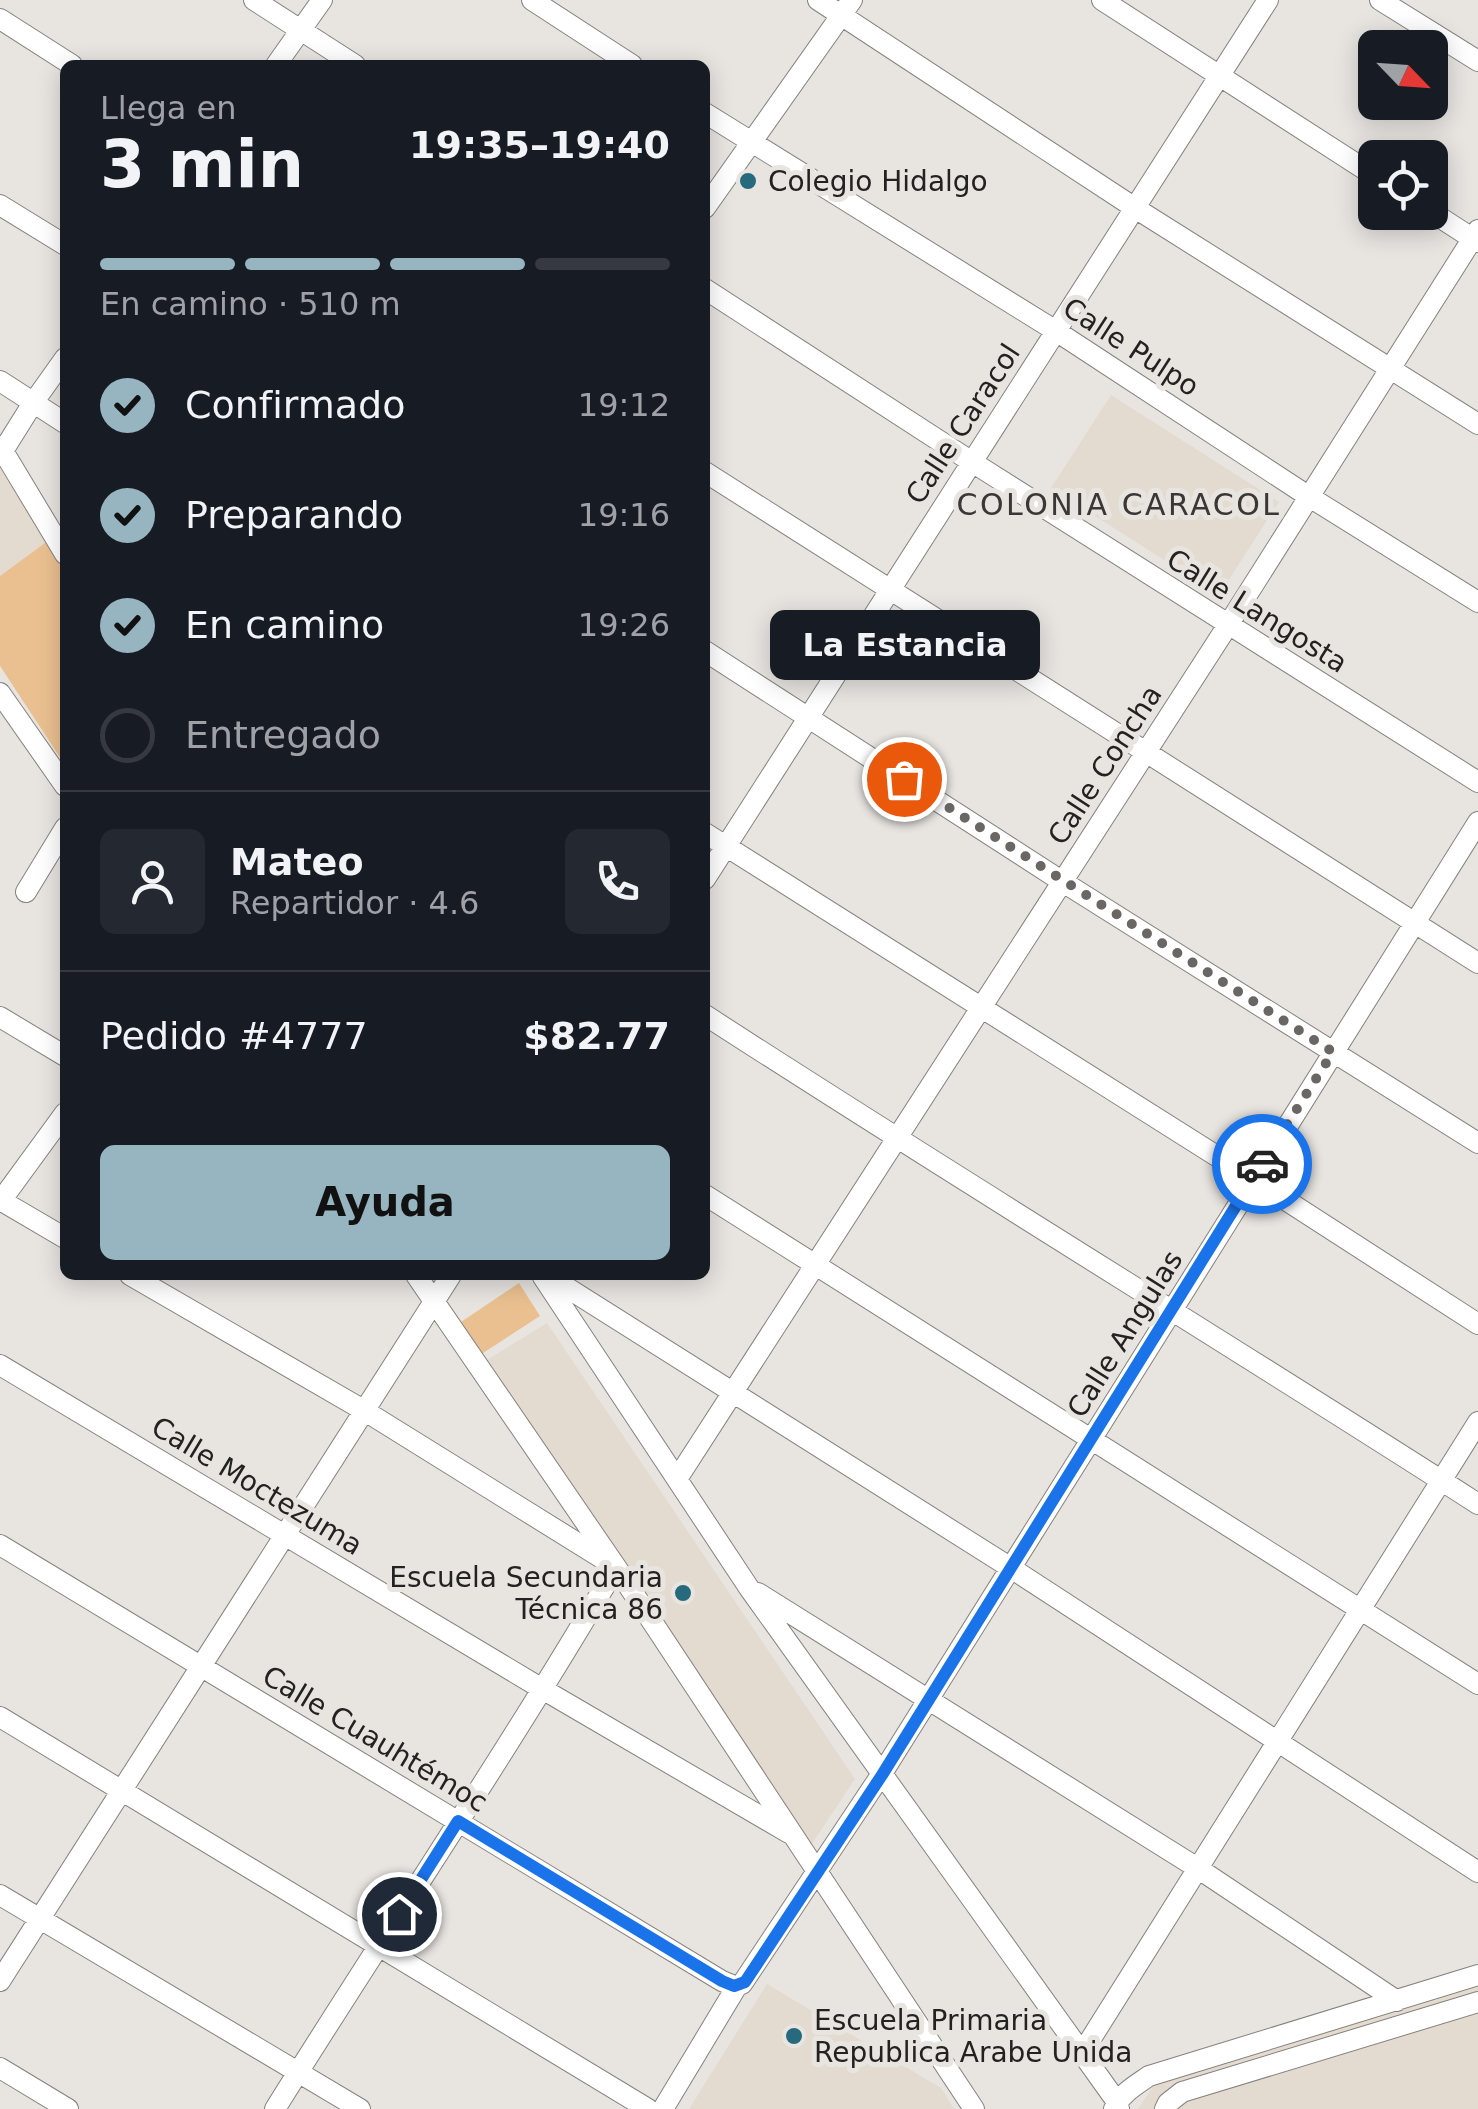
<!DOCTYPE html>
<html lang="es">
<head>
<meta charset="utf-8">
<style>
  body { margin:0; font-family:"DejaVu Sans",sans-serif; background:#242831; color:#f1f3f6; height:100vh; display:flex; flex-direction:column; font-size:38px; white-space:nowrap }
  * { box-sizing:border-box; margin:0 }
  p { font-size:32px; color:#9ea1a6 }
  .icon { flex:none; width:55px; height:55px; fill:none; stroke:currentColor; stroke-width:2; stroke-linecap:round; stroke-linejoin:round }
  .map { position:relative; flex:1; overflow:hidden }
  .sheet { position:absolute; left:60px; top:60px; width:650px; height:1220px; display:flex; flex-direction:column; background:#171b24; border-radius:15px; box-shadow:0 5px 25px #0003 }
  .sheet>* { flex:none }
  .needle { width:65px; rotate:115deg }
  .controls { position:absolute; left:1358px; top:30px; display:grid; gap:20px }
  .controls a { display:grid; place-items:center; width:90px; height:90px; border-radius:15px; background:#171b24; box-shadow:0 5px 25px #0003; font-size:50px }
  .pin { position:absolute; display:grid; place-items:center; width:85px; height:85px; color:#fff; margin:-42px; border:5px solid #fff; border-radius:50%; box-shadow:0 2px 10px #0007 }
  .courier { position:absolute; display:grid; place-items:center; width:100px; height:100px; margin:-50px; border:8px solid #1a73e8; border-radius:50%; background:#fff; color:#222; box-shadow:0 2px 12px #0007 }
  .bubble { position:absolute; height:70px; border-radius:15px; background:#171b24; box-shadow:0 5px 25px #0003; font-size:32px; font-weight:600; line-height:70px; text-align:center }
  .summary em { font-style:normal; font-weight:600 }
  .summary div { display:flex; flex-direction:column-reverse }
  .summary { display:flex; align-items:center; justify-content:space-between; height:170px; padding:0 40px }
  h1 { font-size:65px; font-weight:600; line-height:75px }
  .bar { display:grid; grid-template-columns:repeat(4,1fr); gap:15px 10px; align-content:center; height:120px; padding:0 40px }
  .bar i { height:12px; border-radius:8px; background:#363941 }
  .bar .selected { background:#97b5c0 }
  .bar p { grid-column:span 4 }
  .line { display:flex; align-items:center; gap:25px; padding:0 40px; border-top:2px solid #363941 }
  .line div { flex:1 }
  .round { display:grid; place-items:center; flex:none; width:105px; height:105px; border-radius:15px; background:#242831 }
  ol { padding:0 40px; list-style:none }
  li { display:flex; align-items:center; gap:30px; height:110px }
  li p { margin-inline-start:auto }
  li .icon { padding:10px; border-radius:50%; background:#97b5c0; color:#111; stroke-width:4 }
  li:last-child { color:#9ea1a6 }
  li i { width:55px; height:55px; border:5px solid #363941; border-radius:50% }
  .button { display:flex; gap:20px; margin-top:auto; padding:20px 40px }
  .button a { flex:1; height:115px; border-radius:15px; background:#97b5c0; color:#111; font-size:40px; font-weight:600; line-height:115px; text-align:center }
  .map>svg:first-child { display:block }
  .built { fill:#e3dad0 }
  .green { fill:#eac090 }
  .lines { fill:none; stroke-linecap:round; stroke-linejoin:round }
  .minor-casing { stroke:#85827e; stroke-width:22 }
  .minor { stroke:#fff; stroke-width:20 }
  .done { stroke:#696664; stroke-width:10; stroke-dasharray:0 18 }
  .route { stroke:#1a73e8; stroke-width:12 }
  .poi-dot { fill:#286a7d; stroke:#e8e5e1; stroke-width:4 }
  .labels { text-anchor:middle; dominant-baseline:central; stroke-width:10; stroke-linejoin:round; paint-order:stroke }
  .poi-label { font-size:28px; fill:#242221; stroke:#e8e5e1; text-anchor:start }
  .street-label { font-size:28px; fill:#242221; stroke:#e8e5e1 }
  .neighbourhood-label { font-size:30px; letter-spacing:2.5px; fill:#3a3734; stroke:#e8e5e1 }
</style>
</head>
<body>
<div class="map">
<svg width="1478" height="2109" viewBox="0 0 1478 2109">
  <rect width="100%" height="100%" fill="#e8e5e1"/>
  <path class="built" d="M1111,395L1279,502L1219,595L1051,488Z
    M0,468L49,540L0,576Z
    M547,1323L855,1779L809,1848L482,1363Z
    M767,1984L941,2088L954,2109H689Z
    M1478,1984V2109H1138L1155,2083Z"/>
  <path class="green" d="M49,540L65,566V765L0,666V576Z
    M519,1283L540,1316L480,1355L458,1324Z"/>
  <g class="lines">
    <defs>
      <path id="minor" d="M254,0L355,65
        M532,0L632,65
        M818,0L1135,208L1478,424
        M1102,0L1375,176
        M1380,0L1478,61
        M0,19L72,65
        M276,65L322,0
        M705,113L1056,331L1308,496L1478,602
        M0,205L65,245
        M705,208L852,0
        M1430,211L1478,242
        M705,289L972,462L1478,782
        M0,381L65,423
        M0,446L65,554
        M3,451L33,403L65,358
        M705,472L1478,963
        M705,651L1063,882L1478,1143
        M0,693L65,786
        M705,833L1253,1179L1478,1324
        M705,879L1268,0
        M26,892L65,828
        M705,1015C961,1181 1221,1339 1478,1504
        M0,1017L65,1056
        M705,1195L1478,1684
        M0,1200L65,1238
        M0,1202L65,1113
        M130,1275L365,1411L616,1567C508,1751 388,1928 275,2109
        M416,1275L616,1567L974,2109
        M547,1275L1011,1568L1478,1872
        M543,1277L749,1588L1117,2102L1119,2109
        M0,1365L544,1690L789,1833
        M677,1479L1228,625L1478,230
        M0,1545L722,1981L734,1986L742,1984L881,1775L1478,822
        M758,1593L1199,1869L1397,2001
        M0,1717L648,2109
        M0,1895L360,2109
        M0,1981L451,1275
        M1082,2053L1478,1422
        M0,2068L68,2109
        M663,2109L737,1986
        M1114,2109C1120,2094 1136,2085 1149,2076L1478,1975
        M1165,2109L1168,2103L1182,2092L1478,2002"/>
    </defs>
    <use href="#minor" class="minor-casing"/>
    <use href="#minor" class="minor"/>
  </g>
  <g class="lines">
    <path class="done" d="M904,779L1333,1052L1262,1164"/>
    <path class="route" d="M399,1914L458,1821L722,1981L734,1986L745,1982L882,1775L1262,1164"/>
  </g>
  <g class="poi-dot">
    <circle cx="748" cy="181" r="10"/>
    <circle cx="683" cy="1593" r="10"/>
    <circle cx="794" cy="2036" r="10"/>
  </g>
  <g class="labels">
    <g class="poi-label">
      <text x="768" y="181">Colegio Hidalgo</text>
      <text x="663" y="1577" text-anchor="end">Escuela Secundaria<tspan x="663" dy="32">Técnica 86</tspan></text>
      <text x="814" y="2020">Escuela Primaria<tspan x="814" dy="32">Republica Arabe Unida</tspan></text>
    </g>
    <g class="street-label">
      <text transform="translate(1131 347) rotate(33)">Calle Pulpo</text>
      <text transform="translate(963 424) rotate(-57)">Calle Caracol</text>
      <text transform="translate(1257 611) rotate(32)">Calle Langosta</text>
      <text transform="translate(1105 765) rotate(-57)">Calle Concha</text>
      <text transform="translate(1125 1334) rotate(-58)">Calle Angulas</text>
      <text transform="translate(257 1486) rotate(31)">Calle Moctezuma</text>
      <text transform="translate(375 1739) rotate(31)">Calle Cuauhtémoc</text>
    </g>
    <g class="neighbourhood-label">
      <text x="1119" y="504">COLONIA CARACOL</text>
    </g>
  </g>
</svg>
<div class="controls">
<a><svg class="needle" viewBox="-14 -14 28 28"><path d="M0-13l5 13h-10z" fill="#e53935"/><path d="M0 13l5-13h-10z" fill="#9ea1a6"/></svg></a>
<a><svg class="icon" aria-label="locate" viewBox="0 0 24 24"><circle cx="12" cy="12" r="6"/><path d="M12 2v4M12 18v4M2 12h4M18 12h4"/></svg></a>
</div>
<div class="pin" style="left:904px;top:779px;background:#ea580c"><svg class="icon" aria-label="bag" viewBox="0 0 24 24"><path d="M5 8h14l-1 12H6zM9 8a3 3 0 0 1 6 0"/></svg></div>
<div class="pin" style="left:399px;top:1914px;background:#1f2937"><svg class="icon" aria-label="home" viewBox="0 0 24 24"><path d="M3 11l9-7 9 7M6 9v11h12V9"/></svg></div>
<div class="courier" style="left:1262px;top:1164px"><svg class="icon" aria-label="car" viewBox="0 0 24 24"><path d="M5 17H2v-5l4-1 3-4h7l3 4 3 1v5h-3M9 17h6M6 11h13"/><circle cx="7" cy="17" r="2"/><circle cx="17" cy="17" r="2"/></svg></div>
<div class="bubble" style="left:770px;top:610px;width:270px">La Estancia</div>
<section class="sheet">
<div class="summary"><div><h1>3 min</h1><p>Llega en</p></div><em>19:35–19:40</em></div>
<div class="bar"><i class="selected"></i><i class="selected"></i><i class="selected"></i><i></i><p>En camino · 510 m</p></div>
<ol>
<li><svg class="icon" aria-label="check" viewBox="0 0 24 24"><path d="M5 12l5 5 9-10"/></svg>Confirmado<p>19:12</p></li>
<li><svg class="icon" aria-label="check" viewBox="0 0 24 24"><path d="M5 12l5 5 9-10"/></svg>Preparando<p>19:16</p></li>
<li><svg class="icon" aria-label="check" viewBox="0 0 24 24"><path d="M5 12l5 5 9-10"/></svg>En camino<p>19:26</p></li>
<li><i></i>Entregado</li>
</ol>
<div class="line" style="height:180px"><a class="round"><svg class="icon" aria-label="person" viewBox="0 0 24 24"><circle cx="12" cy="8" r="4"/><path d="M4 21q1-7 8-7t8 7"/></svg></a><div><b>Mateo</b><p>Repartidor · 4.6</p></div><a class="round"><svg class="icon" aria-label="phone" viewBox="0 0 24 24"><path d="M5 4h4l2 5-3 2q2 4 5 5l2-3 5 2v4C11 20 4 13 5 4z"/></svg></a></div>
<div class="line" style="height:130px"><div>Pedido #4777</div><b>$82.77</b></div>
<div class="button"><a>Ayuda</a></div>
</section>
</div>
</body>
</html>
